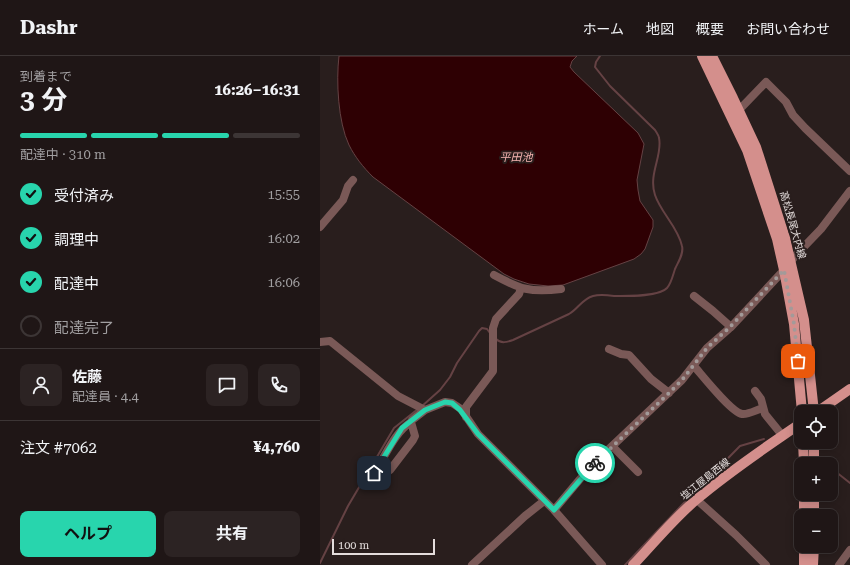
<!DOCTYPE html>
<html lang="ja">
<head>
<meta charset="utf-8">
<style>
  body { margin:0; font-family:"Roboto Serif","Noto Sans JP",serif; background:#2c2323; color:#f1f3f6; height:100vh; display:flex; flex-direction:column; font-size:15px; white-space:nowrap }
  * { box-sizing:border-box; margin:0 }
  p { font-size:13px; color:#a19fa1 }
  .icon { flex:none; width:22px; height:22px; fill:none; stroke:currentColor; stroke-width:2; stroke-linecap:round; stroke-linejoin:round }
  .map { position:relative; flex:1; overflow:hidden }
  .details { display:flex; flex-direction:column; background:#1f1616; width:320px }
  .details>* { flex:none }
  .controls { position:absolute; left:474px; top:349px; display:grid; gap:8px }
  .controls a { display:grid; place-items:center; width:44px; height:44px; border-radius:8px; background:#1f1616; box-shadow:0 2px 10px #0003,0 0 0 1px #3c3535; font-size:20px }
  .scale { position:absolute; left:12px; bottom:10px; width:103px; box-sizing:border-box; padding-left:4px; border:2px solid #e4dddc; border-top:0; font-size:11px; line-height:14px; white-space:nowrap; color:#e4dddc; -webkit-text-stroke:3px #291e1d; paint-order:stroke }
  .pin { position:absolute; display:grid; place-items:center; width:34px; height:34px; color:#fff; margin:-17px; border-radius:8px; box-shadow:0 2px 6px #0006 }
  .courier { position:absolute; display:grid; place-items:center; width:40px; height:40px; margin:-20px; border:3px solid #28d5ad; border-radius:50%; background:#fff; color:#222; box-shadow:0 1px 5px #0007 }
  .summary em { font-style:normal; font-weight:700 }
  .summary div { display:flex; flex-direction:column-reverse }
  .summary { display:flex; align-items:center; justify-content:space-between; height:68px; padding:0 20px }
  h1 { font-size:26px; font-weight:700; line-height:30px }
  .bar { display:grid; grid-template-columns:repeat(4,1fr); gap:6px 4px; align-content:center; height:48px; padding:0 20px }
  .bar i { height:5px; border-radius:3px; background:#3c3535 }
  .bar .current { background:#28d5ad }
  .bar p { grid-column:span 4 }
  .line { display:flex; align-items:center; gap:10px; padding:0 20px; border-top:1px solid #3c3535 }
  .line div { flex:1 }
  .round { display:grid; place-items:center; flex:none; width:42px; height:42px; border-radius:8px; background:#2c2323 }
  ol { padding:0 20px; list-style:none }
  li { display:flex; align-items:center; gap:12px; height:44px }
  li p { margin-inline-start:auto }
  li .icon { padding:4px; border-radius:50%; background:#28d5ad; color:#111; stroke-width:4 }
  li:last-child { color:#a19fa1 }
  li i { width:22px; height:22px; border:2px solid #3c3535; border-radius:50% }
  .button { display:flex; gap:8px; margin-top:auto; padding:8px 20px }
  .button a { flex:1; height:46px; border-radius:8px; background:#28d5ad; color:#111; font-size:16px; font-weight:700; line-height:46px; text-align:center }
  .button a+a { background:#2c2323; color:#f1f3f6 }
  header { display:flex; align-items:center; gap:24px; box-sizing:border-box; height:56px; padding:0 20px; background:#1f1616; border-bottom:1px solid #3c3535 }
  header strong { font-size:19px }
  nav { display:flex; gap:22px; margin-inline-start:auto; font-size:14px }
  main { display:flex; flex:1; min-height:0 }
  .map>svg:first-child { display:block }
  .water { fill:#2e0003; stroke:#654244 }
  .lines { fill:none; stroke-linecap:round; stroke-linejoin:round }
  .stream { stroke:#654244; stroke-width:2 }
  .minor { stroke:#7a5957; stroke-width:8 }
  .major { stroke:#d48f8c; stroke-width:10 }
  .done { stroke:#a39a99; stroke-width:4; stroke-dasharray:0 7.2 }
  .route { stroke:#28d5ad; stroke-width:5 }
  .labels { text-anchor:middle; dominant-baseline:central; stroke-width:4; stroke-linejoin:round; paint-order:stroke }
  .street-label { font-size:10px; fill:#e4dddc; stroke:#291e1d }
  .water-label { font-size:11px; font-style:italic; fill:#f7b5b2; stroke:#291e1d }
</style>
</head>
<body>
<header>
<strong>Dashr</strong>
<nav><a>ホーム</a><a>地図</a><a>概要</a><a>お問い合わせ</a></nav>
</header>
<main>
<section class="details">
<div class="summary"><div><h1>3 分</h1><p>到着まで</p></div><em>16:26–16:31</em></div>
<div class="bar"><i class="current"></i><i class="current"></i><i class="current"></i><i></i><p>配達中 · 310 m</p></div>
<ol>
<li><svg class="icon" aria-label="check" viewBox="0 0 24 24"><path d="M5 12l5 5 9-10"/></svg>受付済み<p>15:55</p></li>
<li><svg class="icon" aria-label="check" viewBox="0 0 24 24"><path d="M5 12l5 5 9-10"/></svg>調理中<p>16:02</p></li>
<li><svg class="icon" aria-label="check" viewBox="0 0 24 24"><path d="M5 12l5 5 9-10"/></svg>配達中<p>16:06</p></li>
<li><i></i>配達完了</li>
</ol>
<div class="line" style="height:72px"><a class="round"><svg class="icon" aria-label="person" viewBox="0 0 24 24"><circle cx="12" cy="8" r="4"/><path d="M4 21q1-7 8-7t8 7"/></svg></a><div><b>佐藤</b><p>配達員 · 4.4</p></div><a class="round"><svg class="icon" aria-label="chat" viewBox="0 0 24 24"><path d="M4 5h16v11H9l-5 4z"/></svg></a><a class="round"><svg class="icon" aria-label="phone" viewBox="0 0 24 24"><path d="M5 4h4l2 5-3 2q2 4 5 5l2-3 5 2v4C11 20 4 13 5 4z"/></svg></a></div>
<div class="line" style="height:52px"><div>注文 #7062</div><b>¥4,760</b></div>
<div class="button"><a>ヘルプ</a><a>共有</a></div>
</section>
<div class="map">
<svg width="530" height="509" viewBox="0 0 530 509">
  <rect width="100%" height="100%" fill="#291e1d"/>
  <path class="water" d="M19,0H257L252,5L250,11L254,16L318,77L324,88L317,124L318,134L320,145L333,164V171L325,193L321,198L314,203L243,229L228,230L209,228L194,223L184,218L53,121C43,111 35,101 29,89C18,66 16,25 19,0Z"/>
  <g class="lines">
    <path class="stream" d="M176,283C181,288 187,286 193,284L249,258C258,253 262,243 273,240C280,238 287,239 294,240C306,240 339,241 347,232C351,228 353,219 355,213C358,206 364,198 362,190C358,171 341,157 335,139C328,118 343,99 339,82C339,80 337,77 335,74L290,30L275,11L276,6L280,0
      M101,351L120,334L130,321L137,307L159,275L162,272L167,273L170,277
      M503,406L506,408
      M511,412L530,427
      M0,507L28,450L74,372L98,353
      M305,509L361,450L420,390L444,383"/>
    <path class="minor" d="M419,54L446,26L466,46L473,59L485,72L530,115
      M0,171L23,144L28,130L33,124
      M174,219C200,233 210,237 241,233
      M374,240L393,255L411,271
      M0,286L10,285L78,340L105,354L125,346L132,347L141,353L158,378L234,454L282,509
      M289,293L301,298L309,299L331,323L349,337
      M374,310C382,319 411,356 422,358C428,359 436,354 443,352
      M435,335L441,343L445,358L462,379
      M146,361V351L173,315V272L176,263L199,238L201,232
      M292,390L318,416
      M70,414L93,384L95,380L91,366L92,364L105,354
      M54,417C66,400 73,378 91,366
      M376,443L416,479L446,509
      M234,454L271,410L362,324L387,292L411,271L464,214L476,199L501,173L530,135
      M152,509L205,460L224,445
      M519,509L530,494"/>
    <path class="major" d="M382,0L427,94L457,183L464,214L474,268L482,356
      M392,0L413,42L436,91L465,182L484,264L494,356
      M497,356L530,333
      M483,386L484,408
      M494,408V386
      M484,438V460
      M494,460V438
      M313,509C334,487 354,462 377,443C410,415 446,391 481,367
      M484,509V490
      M493,509L494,490"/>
  </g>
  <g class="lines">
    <path class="done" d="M275,407L349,337L362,324L387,292L410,271L464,214L474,268L478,305"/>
    <path class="route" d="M54,417L82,372L105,354L125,346L132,347L140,354L158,378L234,454L275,407"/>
  </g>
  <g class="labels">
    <g class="street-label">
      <text transform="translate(473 169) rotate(74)">高松長尾大内線</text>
      <text transform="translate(385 423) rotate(-39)">塩江屋島西線</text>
    </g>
    <g class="water-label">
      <text x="196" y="101">平田池</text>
    </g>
  </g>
</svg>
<div class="controls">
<a><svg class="icon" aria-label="locate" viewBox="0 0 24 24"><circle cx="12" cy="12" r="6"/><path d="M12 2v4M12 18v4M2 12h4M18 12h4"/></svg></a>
<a>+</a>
<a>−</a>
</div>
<div class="scale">100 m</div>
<div class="pin" style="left:478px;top:305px;background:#ea580c"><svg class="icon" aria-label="bag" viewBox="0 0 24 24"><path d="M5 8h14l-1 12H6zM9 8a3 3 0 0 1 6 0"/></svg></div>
<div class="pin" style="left:54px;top:417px;background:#1f2937"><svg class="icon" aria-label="home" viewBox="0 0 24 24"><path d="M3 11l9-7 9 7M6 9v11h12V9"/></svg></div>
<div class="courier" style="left:275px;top:407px"><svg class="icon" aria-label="bike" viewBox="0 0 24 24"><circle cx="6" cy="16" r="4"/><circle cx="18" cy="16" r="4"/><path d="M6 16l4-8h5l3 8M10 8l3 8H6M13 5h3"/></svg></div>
</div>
</main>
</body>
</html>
